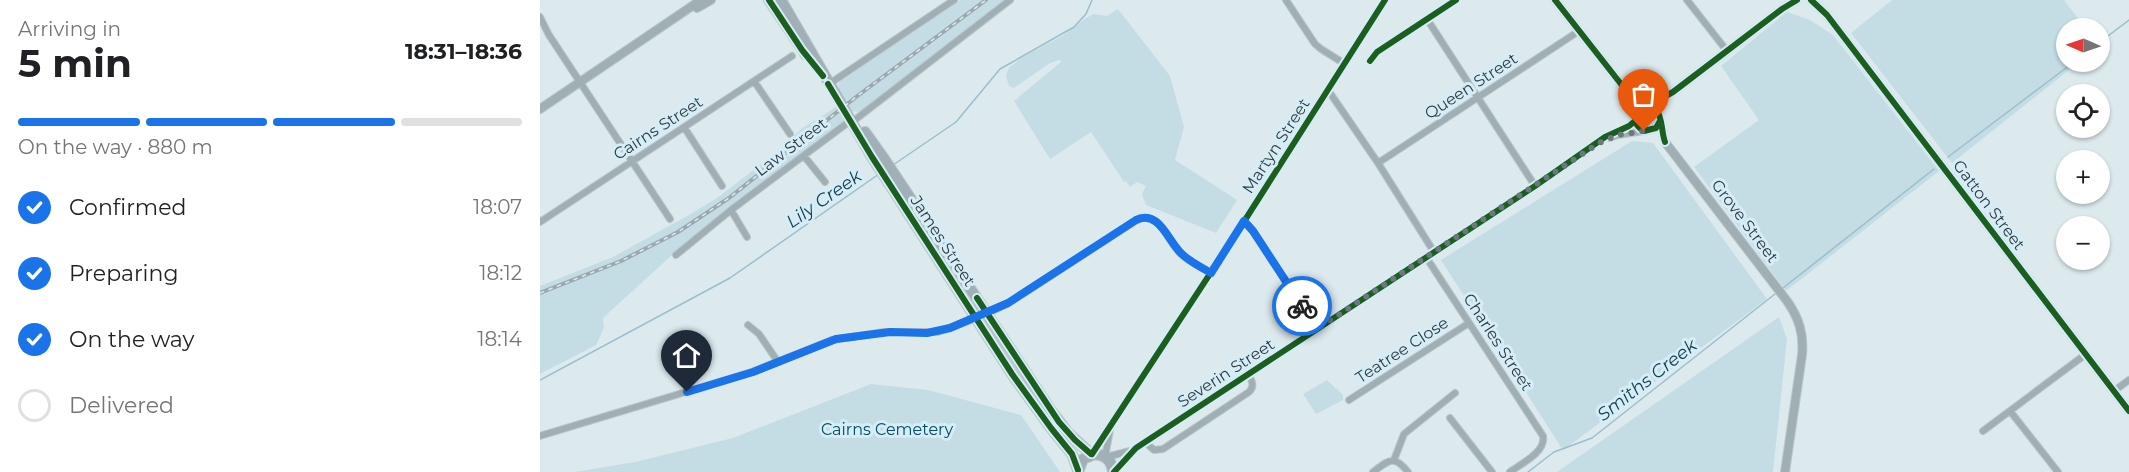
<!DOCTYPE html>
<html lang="en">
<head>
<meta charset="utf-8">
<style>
  body { margin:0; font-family:Montserrat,sans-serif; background:#f2f2f2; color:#202124; height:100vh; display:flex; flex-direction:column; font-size:22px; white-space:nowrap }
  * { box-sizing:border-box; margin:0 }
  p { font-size:20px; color:#757577 }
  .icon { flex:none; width:33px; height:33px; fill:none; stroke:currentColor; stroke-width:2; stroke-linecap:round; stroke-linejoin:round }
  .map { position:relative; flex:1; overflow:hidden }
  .side { display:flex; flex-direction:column; background:#fff; width:540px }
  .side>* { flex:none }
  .needle { width:39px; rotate:272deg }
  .fabs { position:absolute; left:1516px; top:18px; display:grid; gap:12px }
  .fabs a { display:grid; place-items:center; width:54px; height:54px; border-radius:50%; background:#fff; box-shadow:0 2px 4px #0004; font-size:30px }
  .pin { position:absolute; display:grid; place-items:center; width:51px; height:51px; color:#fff; margin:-62px -26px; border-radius:50% 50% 50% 0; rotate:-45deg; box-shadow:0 0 6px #0007 }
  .pin .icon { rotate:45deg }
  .courier { position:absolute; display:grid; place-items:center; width:60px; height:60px; margin:-30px; border:4px solid #1a73e8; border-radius:50%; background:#fff; color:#222; box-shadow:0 2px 8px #0007 }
  .headline em { font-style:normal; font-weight:700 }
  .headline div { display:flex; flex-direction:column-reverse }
  .headline { display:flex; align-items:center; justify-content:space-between; height:102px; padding:0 18px }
  h1 { font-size:39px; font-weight:700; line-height:45px }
  .bar { display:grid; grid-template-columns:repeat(4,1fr); gap:9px 6px; align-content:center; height:72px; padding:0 18px }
  .bar i { height:8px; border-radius:4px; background:#e0e0e0 }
  .bar .selected { background:#1a73e8 }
  .bar p { grid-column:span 4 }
  ol { padding:0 18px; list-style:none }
  li { display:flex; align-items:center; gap:18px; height:66px }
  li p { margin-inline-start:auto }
  li .icon { padding:6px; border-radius:50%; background:#1a73e8; color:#fff; stroke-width:4 }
  li:last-child { color:#757577 }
  li i { width:33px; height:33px; border:3px solid #e0e0e0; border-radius:50% }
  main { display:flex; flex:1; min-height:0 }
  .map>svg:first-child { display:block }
  .green { fill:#c4dce4 }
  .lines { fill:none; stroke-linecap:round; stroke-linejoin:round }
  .stream { stroke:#99bfcb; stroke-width:1.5 }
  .minor-casing { stroke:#bbc6c9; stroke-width:8 }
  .tertiary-casing { stroke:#bbc6c9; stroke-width:10 }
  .primary-casing { stroke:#bbc6c9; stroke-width:12 }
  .minor { stroke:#a0afb4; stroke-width:6 }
  .tertiary { stroke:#a0afb4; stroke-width:8 }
  .primary { stroke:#a0b0b6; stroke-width:10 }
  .rail-casing { stroke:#9ca8ac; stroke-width:4 }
  .rail { stroke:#d4edf6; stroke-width:1.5; stroke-dasharray:4.5; stroke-linecap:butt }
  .cycleway-casing { stroke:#d4edf6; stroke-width:10 }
  .cycleway { stroke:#1b5e20; stroke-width:6 }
  .done { stroke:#6c787b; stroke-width:6; stroke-dasharray:0 10.8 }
  .route { stroke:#1a73e8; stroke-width:8 }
  .labels { text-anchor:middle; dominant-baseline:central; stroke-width:6; stroke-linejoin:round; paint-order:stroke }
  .street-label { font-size:16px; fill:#303a3d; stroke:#d4edf6 }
  .park-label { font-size:16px; fill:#054c5e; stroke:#d4edf6 }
  .water-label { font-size:18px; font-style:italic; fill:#143f4c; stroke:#d4edf6 }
</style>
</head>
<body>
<main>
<section class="side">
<div class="headline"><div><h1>5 min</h1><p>Arriving in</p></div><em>18:31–18:36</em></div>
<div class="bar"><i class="selected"></i><i class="selected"></i><i class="selected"></i><i></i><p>On the way · 880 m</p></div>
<ol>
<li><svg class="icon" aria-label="check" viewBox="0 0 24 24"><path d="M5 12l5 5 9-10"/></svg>Confirmed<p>18:07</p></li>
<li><svg class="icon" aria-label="check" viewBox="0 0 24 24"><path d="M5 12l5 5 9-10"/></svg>Preparing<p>18:12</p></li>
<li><svg class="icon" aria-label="check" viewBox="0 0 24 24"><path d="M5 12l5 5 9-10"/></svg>On the way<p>18:14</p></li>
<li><i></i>Delivered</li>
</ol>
</section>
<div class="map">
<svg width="1589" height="472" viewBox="0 0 1589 472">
  <rect width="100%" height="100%" fill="#dceaee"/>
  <path class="green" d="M420,0H469L319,112L311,111L299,92V81Z
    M1352,0H1524L1545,28H1527V62H1539L1412,163L1311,33Z
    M578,9L630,76L644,127L635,160L697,200L676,233L606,205L602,194L606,186L597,182L590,187L586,181L584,182L551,132L510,159L474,101L521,62L520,60L510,63L474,88L469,86L466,76L469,68L481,58L522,36L546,18L554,14L567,16Z
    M1247,12L1270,20L1293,35L1399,171L1246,291L1154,167L1219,120L1181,66Z
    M296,107L305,122L144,244L63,318L64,328L56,345L0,374V286L73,257L149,215L177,198L241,149L261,129Z
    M1092,141L1113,143L1227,299L1023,450L901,260Z
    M1239,317L1247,339L1233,472H1017Z
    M787,380L803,395V400L776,414L763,394Z
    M331,384L388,390L481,415L520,472H35L95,462L193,438Z"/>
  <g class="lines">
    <path class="stream" d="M1560,42L1589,20
      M1408,157L1534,62
      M353,165L416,122L460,69L534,27L546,14L552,0
      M1243,288L1394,169
      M0,380L190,278L339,174
      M988,472L1014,452L1052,438L1235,294"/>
    <defs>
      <path id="minor" d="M746,0L775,44L781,49L805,64
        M1147,0L1187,51
        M0,17L9,35L130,219
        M887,19L995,186
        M830,61L837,52L916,0
        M214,81L250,134
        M289,84L414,0
        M788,90L838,163L894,252
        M316,119L470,0
        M144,127L182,186
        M1069,138L1078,135L1104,131
        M264,156L285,182
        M838,163L1039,31
        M191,210L207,237
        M704,221L713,231L777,329
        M0,222L252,56
        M136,255L191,210L310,121
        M886,257L1003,436C1006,452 982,463 970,472
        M446,314L469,303L600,218C623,215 628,243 642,255C650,262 661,267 671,273
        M208,325L219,334L238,362
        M1574,391L1589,380
        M809,400L929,323
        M1470,411L1518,472
        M910,418L952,472
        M1443,431L1546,354
        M0,436L212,372L292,340L344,332H398L437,318
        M605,442L614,450L623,449L709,392C715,386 712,381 708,374
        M552,454L698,231L845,0
        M565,457L570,430
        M566,457L590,451
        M854,460L864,434L915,393
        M574,472L596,448L995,186L1065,137L1089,126L1095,121
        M833,472C849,460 854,454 868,472"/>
      <path id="tertiary" d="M1015,0L1088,93L1105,106
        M1271,0L1287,15L1589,411
        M157,8L171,0
        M1109,105L1133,92L1242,9L1257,0
        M0,109L161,0
        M1120,121L1116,128L1104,131C1092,124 1092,111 1105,106L1116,109C1123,118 1121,131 1125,142L1247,301C1259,318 1264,334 1262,355L1245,472"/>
      <path id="primary" d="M229,0L266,55
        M241,0L332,157L472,374L511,428L532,454L538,470
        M325,132L345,160L512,412L528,433L551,454
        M538,472L543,459L555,454C566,455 572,461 573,472"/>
    </defs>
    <use href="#minor" class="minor-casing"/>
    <use href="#tertiary" class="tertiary-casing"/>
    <use href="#primary" class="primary-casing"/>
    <use href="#minor" class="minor"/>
    <use href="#tertiary" class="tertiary"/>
    <use href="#primary" class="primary"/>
    <defs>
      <path id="rail" d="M0,293L81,261L138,232L189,198L316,97L446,0"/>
    </defs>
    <use href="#rail" class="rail-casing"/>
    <use href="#rail" class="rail"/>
    <defs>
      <path id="cycleway" d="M229,0L262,50L283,76
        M1015,0L1088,93L1105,106
        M1271,0L1287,15L1589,411
        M830,61L837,52L916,0
        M288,84L332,157L472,374L511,428L532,454L538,470
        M1109,105L1133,92L1242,9L1257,0
        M1120,121L1116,128L1104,131C1092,124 1092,111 1105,106L1116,109C1123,118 1121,131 1125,142
        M437,298L519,422L535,440L551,454
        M552,454L698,231L845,0
        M574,472L596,448L995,186L1065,137L1089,126L1095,121"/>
    </defs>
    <use href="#cycleway" class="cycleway-casing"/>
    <use href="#cycleway" class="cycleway"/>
  </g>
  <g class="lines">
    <path class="done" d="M762,306L777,329L1059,143L1078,135L1104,131"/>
    <path class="route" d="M147,392L213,372L296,339L350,332L387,333L410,328L468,303L596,220C620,209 628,242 642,254C650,262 661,267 671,273L704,221L713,231L762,306"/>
  </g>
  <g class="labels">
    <g class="street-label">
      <text transform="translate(931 86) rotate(-33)">Queen Street</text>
      <text transform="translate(118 128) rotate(-33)">Cairns Street</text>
      <text transform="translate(736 146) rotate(-57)">Martyn Street</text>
      <text transform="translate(251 147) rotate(-37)">Law Street</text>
      <text transform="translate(1449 205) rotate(53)">Gatton Street</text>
      <text transform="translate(1205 221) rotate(53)">Grove Street</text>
      <text transform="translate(403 241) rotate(57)">James Street</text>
      <text transform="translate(958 342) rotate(57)">Charles Street</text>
      <text transform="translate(862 350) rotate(-33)">Teatree Close</text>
      <text transform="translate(686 373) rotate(-33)">Severin Street</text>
    </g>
    <g class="park-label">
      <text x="347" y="429">Cairns Cemetery</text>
    </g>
    <g class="water-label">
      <text transform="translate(284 199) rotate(-35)">Lily Creek</text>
      <text transform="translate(1107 380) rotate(-38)">Smiths Creek</text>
    </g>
  </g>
</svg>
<div class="fabs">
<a><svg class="needle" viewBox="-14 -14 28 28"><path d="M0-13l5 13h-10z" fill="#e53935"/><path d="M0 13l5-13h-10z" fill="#757577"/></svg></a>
<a><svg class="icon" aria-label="locate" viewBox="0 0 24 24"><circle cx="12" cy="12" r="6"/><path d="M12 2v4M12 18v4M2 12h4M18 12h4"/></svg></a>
<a>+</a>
<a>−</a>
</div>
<div class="pin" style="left:1104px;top:131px;background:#ea580c"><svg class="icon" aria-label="bag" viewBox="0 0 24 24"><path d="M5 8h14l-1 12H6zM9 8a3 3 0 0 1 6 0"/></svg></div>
<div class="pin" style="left:147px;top:392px;background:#1f2937"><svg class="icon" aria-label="home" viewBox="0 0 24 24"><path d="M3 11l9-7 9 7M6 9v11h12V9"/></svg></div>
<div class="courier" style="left:762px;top:306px"><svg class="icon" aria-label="bike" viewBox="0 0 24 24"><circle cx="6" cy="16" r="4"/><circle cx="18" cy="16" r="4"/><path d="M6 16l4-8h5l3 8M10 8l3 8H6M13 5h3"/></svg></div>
</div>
</main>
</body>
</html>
